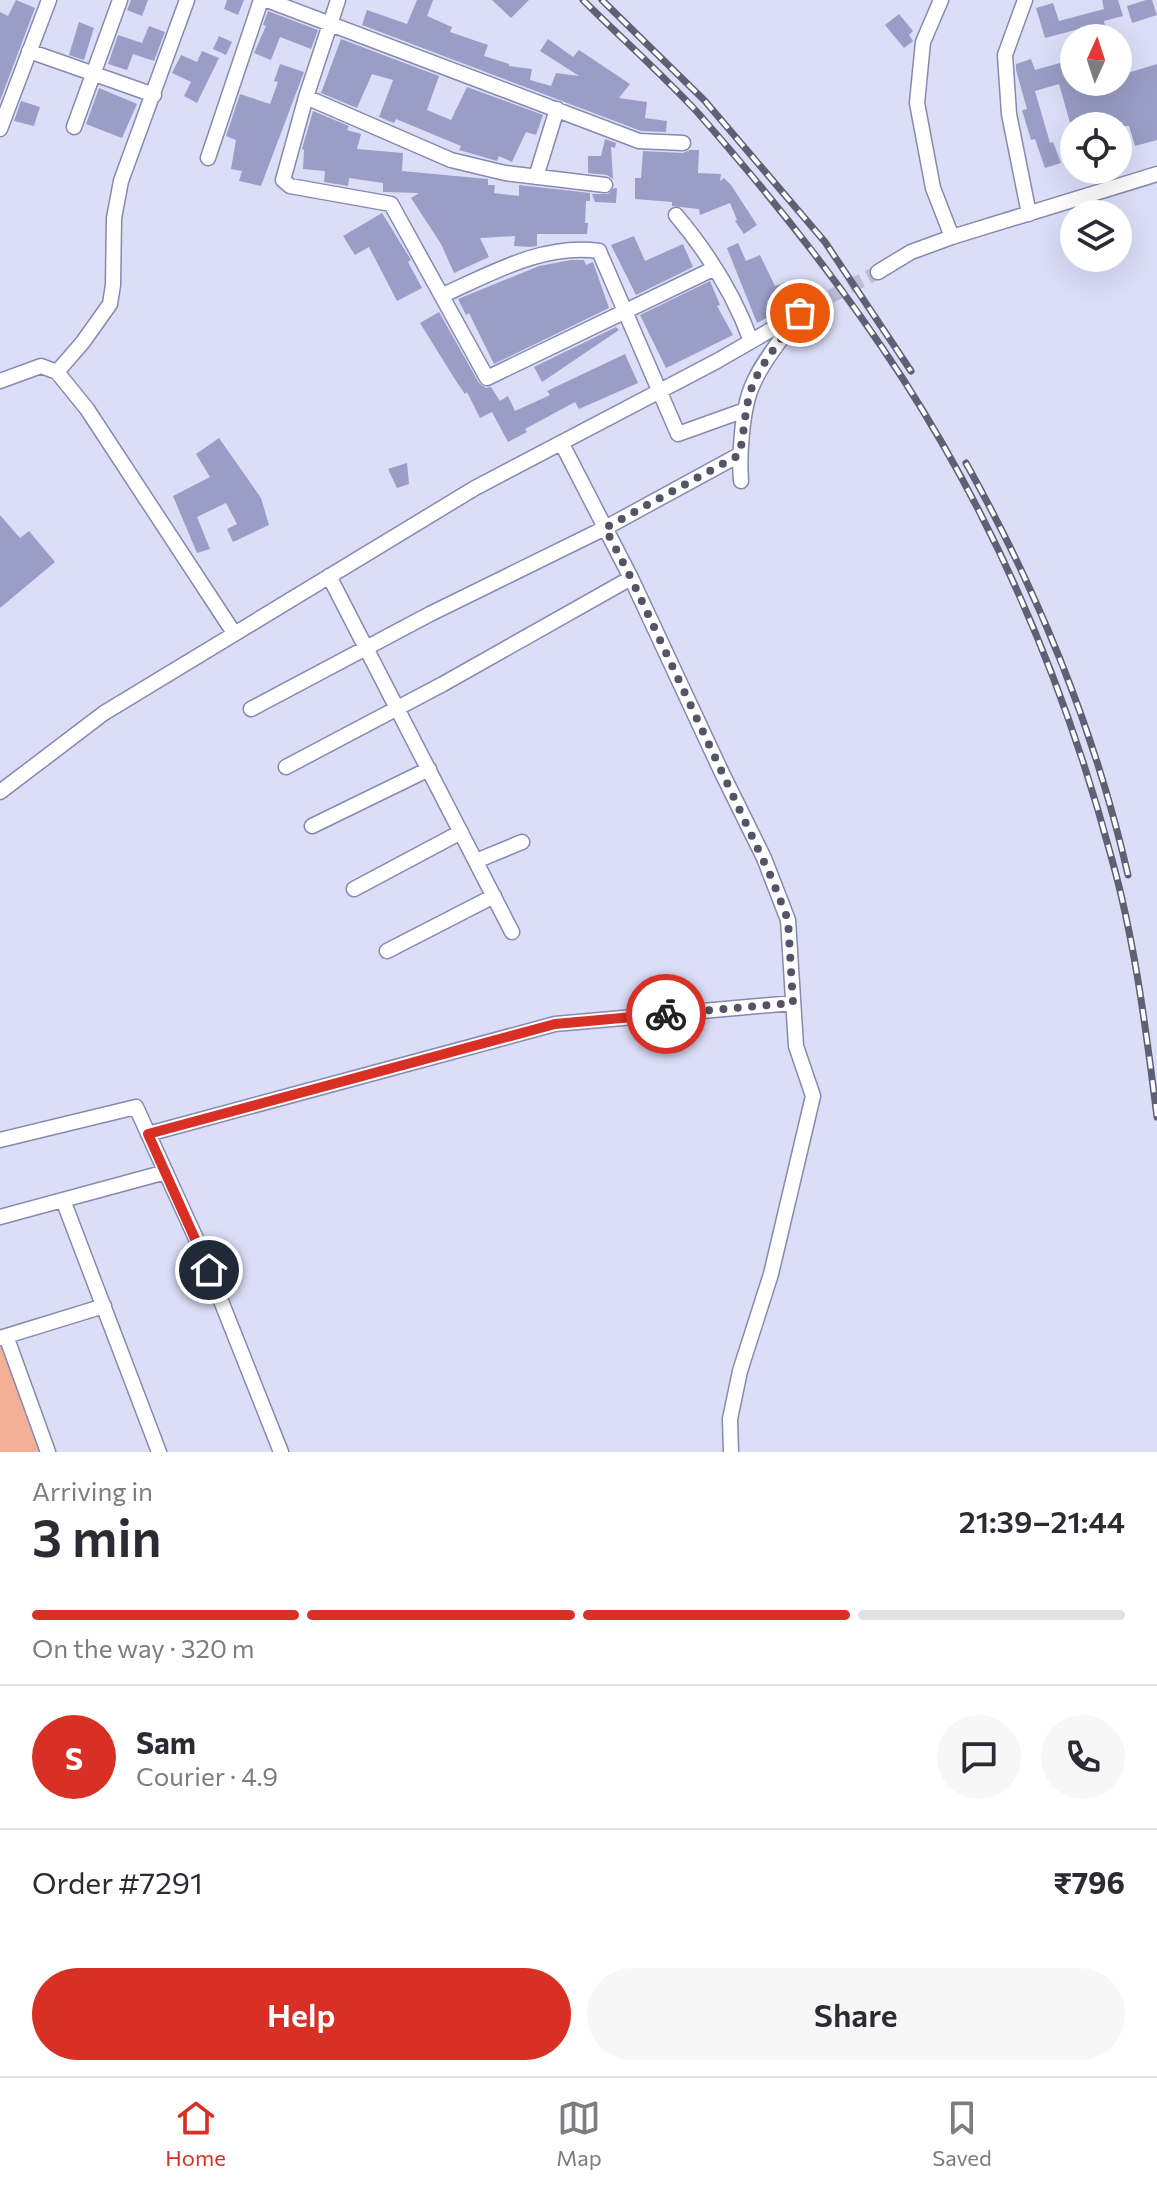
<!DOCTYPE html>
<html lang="en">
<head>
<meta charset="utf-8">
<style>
  body { margin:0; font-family:Commissioner,sans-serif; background:#f7f7f7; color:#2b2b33; height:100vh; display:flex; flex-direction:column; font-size:30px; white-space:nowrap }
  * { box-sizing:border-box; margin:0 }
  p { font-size:26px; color:#7c7c81 }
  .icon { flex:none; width:44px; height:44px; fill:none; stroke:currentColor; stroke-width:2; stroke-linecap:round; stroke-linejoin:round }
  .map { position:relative; height:1452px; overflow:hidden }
  .panel { display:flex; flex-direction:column; background:#fff; flex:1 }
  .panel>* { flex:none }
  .needle { width:52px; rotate:3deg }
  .buttons { position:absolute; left:1060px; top:24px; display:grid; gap:16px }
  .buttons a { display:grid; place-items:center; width:72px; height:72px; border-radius:50%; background:#fff; box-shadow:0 8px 32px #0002; font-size:40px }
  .pin { position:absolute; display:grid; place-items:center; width:68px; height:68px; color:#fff; margin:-34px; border:4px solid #fff; border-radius:50%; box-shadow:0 2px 8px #0007 }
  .courier { position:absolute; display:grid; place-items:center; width:80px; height:80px; margin:-40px; border:6px solid #d93025; border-radius:50%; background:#fff; color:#222; box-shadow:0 2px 10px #0007 }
  .overview em { font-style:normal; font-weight:600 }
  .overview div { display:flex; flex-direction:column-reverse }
  .overview { display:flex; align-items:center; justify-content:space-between; height:136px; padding:0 32px }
  h1 { font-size:52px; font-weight:600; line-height:60px }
  .bar { display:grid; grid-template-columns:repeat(4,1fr); gap:12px 8px; align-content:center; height:96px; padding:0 32px }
  .bar i { height:10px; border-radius:6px; background:#e1e1e2 }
  .bar .on { background:#d93025 }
  .bar p { grid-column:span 4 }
  .line { display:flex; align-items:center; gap:20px; padding:0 32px; border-top:2px solid #e1e1e2 }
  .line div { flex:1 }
  .round { display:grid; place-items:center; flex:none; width:84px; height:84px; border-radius:42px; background:#f7f7f7 }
  .action { display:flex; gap:16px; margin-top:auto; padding:16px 32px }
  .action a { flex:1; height:92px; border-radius:48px; background:#d93025; color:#fff; font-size:32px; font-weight:600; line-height:92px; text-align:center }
  .action a+a { background:#f7f7f7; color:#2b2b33 }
  .menu { display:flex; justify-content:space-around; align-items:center; height:112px; border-top:2px solid #e1e1e2; background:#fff; font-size:22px; color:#7c7c81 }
  .menu a { display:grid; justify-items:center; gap:4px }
  .menu .on { color:#d93025 }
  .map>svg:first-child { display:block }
  .green { fill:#f3b097 }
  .building { fill:#9a9dc6 }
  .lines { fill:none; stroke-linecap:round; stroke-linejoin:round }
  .minor-tunnel { stroke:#bcbed6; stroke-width:14; stroke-dasharray:14 7; stroke-linecap:butt }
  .minor-casing { stroke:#8689b0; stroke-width:17 }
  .minor { stroke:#fff; stroke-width:14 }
  .rail-casing { stroke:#5f6073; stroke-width:7 }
  .rail { stroke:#fff; stroke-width:4; stroke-dasharray:12; stroke-linecap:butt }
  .done { stroke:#545466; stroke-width:8; stroke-dasharray:0 14.4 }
  .route { stroke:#d93025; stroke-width:10 }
</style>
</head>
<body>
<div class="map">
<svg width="1157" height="1452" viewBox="0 0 1157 1452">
  <rect width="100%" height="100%" fill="#dcdef8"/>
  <path class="green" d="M4,1344L44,1452H0V1346Z"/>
  <path class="building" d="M16,0L35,8L0,101V12L8,16Z
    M131,0H148L142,16L127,10Z
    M227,0H244L238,15L224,9Z
    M417,0H433L427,16L452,27L450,32L488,45L484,56L509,64V66L532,69L530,80L551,86L556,73L579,76L540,51L548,39L573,57L579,50L630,84L619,98L647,102L645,118L667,121L666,132L641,131L362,25L367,10L407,24Z
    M492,0H529L511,18Z
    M1102,0H1118L1123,16L1104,21L1105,26L1080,33L1079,29L1045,38L1036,8L1053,3L1059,21L1104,9Z
    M1146,0H1152L1157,15L1132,23L1127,6Z
    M268,11L318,30L311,49L280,37L271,60L254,53L266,26L263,25Z
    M899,14L913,31L909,35L913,41L904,48L885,25Z
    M79,22L94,28L84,60L69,55Z
    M149,26L165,32L154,61L133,54L127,70L108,64L118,35L142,43Z
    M219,36L232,42L226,55L213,49Z
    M341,39L439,76L427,110L451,120L467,87L543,115L536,135L526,132L512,162L499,156L497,161L459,150L461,146L396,119L394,123L379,117L393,80L372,74L357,108L321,93Z
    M202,51L219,58L197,103L184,96L191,82L172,73L181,55L197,62Z
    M1031,59L1035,70L1074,59V82H1118V76L1157,64V140L1135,146L1129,126H1071L1059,84L1035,91L1050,143L1053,142L1061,163L1045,168L1035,139L1031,140L1022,110L1027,109L1016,70V64Z
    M280,64L304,72L261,186L239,181L242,171L231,169L236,140L226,136L240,94L270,104L278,82L274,81Z
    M99,88L137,104L122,138L86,124Z
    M21,101L40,107L34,126L14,121Z
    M313,111L349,126L347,130L361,134L357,149L403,153L402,171L488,179V185H495L494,193L519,196V185L590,193V201H586L585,223H588L587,234H537V246L531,247L514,246L515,236L480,238L489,257L454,273L441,244L411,198L419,193L383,192V183L349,178L348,186L324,182L325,171L303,169L304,150L302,149Z
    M605,139L616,143L615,148L611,147L613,179L607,175L588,173V156H601Z
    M690,150H699L698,173L721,174L720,181L724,178L731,185L757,225L744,234L735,221L737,220L730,203L700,215L699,209L672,206V202L635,199V178H641L643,151L683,153Z
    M614,188H617L616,203L595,202L592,194H608Z
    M382,213L411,260L408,262L422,288L397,301L369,247L355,255L343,236Z
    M634,236L645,261L683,244L693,267L636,295L611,245Z
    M738,243L746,261L760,255L775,286L787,282L791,292L767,301L774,314L757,323L727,248Z
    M571,260H584L586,265L593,262L609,308L494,364L469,313L466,315L458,299L539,266Z
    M710,281L720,305L717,306L733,335L666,368L640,315Z
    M439,312L479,383L486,388L491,387L500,401L508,396L515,411L550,395L547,391L625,354L638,383L579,409L575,402L525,429L527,432L508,442L492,412L480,418L467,392L465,394L456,381L420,323Z
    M616,327L619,330L542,382L534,367Z
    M219,438L261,498L269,525L233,542L227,529L237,524L226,503L197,517L210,549L197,553L173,496L210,477L196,454Z
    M407,463L409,484L397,488L388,469Z
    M0,515L20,538L29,531L55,562L0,608Z"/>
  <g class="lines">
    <path class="minor-tunnel" d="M812,306L878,272"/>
    <defs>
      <path id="minor" d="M267,0L639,141L683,143
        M338,0L306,97L283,180L290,186L391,204L487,378L715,268
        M941,0L923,42L917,103L933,188L952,237
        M1025,0L1005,55L1009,114L1029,214
        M29,51L154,95
        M306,97L451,160L505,173L605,185
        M74,127L120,0
        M0,129L49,0
        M208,158L261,0
        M536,177L557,109
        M676,215C708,253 734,294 751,341
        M878,272L911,252L952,237L1157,174
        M443,295C492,273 544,243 599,251L678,434L745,410
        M57,372L83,342L110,304L113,285L114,218L121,181L187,0
        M0,381L41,366L57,372L87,409L234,633
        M562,444L631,578L722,773L764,858L788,920L796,1046L813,1096L771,1274L740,1371L730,1419L731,1452
        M741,481C739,456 742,407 753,384C763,360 783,338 797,316
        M329,576L512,932
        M251,709L430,614L605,528L739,455
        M286,767L443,684L631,578
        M0,792L104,713L475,488L717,361L812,306
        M312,826L429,769
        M476,861L522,842
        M354,889L461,832
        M387,951L494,896
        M148,1134L555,1024L793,1003
        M0,1140L136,1107L198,1243L281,1452
        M63,1200L159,1452
        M0,1217L166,1172
        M6,1336L48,1452
        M0,1338L104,1306"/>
    </defs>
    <use href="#minor" class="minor-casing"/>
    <use href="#minor" class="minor"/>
    <defs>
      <path id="rail" d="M583,0C621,38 662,74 698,113C772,197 842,285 903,379C997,525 1066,689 1111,856C1135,941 1146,1030 1157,1117
        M602,0L705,101L825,242L911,371
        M966,463C1038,592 1095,731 1128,875"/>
    </defs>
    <use href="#rail" class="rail-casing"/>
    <use href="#rail" class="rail"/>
  </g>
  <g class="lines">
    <path class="done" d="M666,1014L793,1003L788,920L772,879L631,578L605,528L739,455C745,432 744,409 752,387C759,366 786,333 800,313"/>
    <path class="route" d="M209,1270L148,1134L555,1024L666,1014"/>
  </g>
</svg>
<div class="buttons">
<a><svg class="needle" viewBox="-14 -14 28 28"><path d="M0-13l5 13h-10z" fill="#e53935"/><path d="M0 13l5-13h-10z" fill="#7c7c81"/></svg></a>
<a><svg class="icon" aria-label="locate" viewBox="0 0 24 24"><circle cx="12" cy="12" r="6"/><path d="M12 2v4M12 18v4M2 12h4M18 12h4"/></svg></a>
<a><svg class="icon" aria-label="layers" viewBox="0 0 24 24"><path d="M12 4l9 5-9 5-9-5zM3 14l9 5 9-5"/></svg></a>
</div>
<div class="pin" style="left:800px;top:313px;background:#ea580c"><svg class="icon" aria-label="bag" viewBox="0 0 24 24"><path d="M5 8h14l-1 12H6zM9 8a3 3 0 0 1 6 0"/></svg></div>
<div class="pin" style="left:209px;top:1270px;background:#1f2937"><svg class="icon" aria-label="home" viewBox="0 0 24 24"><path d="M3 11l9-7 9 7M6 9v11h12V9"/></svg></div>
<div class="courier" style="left:666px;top:1014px"><svg class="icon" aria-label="bike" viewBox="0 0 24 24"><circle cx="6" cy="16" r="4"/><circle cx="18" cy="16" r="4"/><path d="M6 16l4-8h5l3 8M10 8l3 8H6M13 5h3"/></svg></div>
</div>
<section class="panel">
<div class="overview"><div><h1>3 min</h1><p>Arriving in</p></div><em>21:39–21:44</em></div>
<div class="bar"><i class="on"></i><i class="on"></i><i class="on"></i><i></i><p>On the way · 320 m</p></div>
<div class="line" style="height:144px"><b class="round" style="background:#d93025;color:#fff">S</b><div><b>Sam</b><p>Courier · 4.9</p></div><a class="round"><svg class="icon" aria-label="chat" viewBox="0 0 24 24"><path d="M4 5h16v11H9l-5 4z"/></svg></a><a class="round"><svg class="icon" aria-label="phone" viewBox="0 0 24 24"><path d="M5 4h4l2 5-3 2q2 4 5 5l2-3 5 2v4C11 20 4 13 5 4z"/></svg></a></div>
<div class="line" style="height:104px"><div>Order #7291</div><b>₹796</b></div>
<div class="action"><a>Help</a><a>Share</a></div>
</section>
<nav class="menu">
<a class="on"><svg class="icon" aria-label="home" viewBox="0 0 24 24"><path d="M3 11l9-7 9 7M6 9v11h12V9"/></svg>Home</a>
<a><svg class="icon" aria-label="map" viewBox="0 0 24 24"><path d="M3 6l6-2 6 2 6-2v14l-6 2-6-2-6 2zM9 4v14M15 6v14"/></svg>Map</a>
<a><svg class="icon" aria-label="saved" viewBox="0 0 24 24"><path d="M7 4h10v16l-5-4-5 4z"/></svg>Saved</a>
</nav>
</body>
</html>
